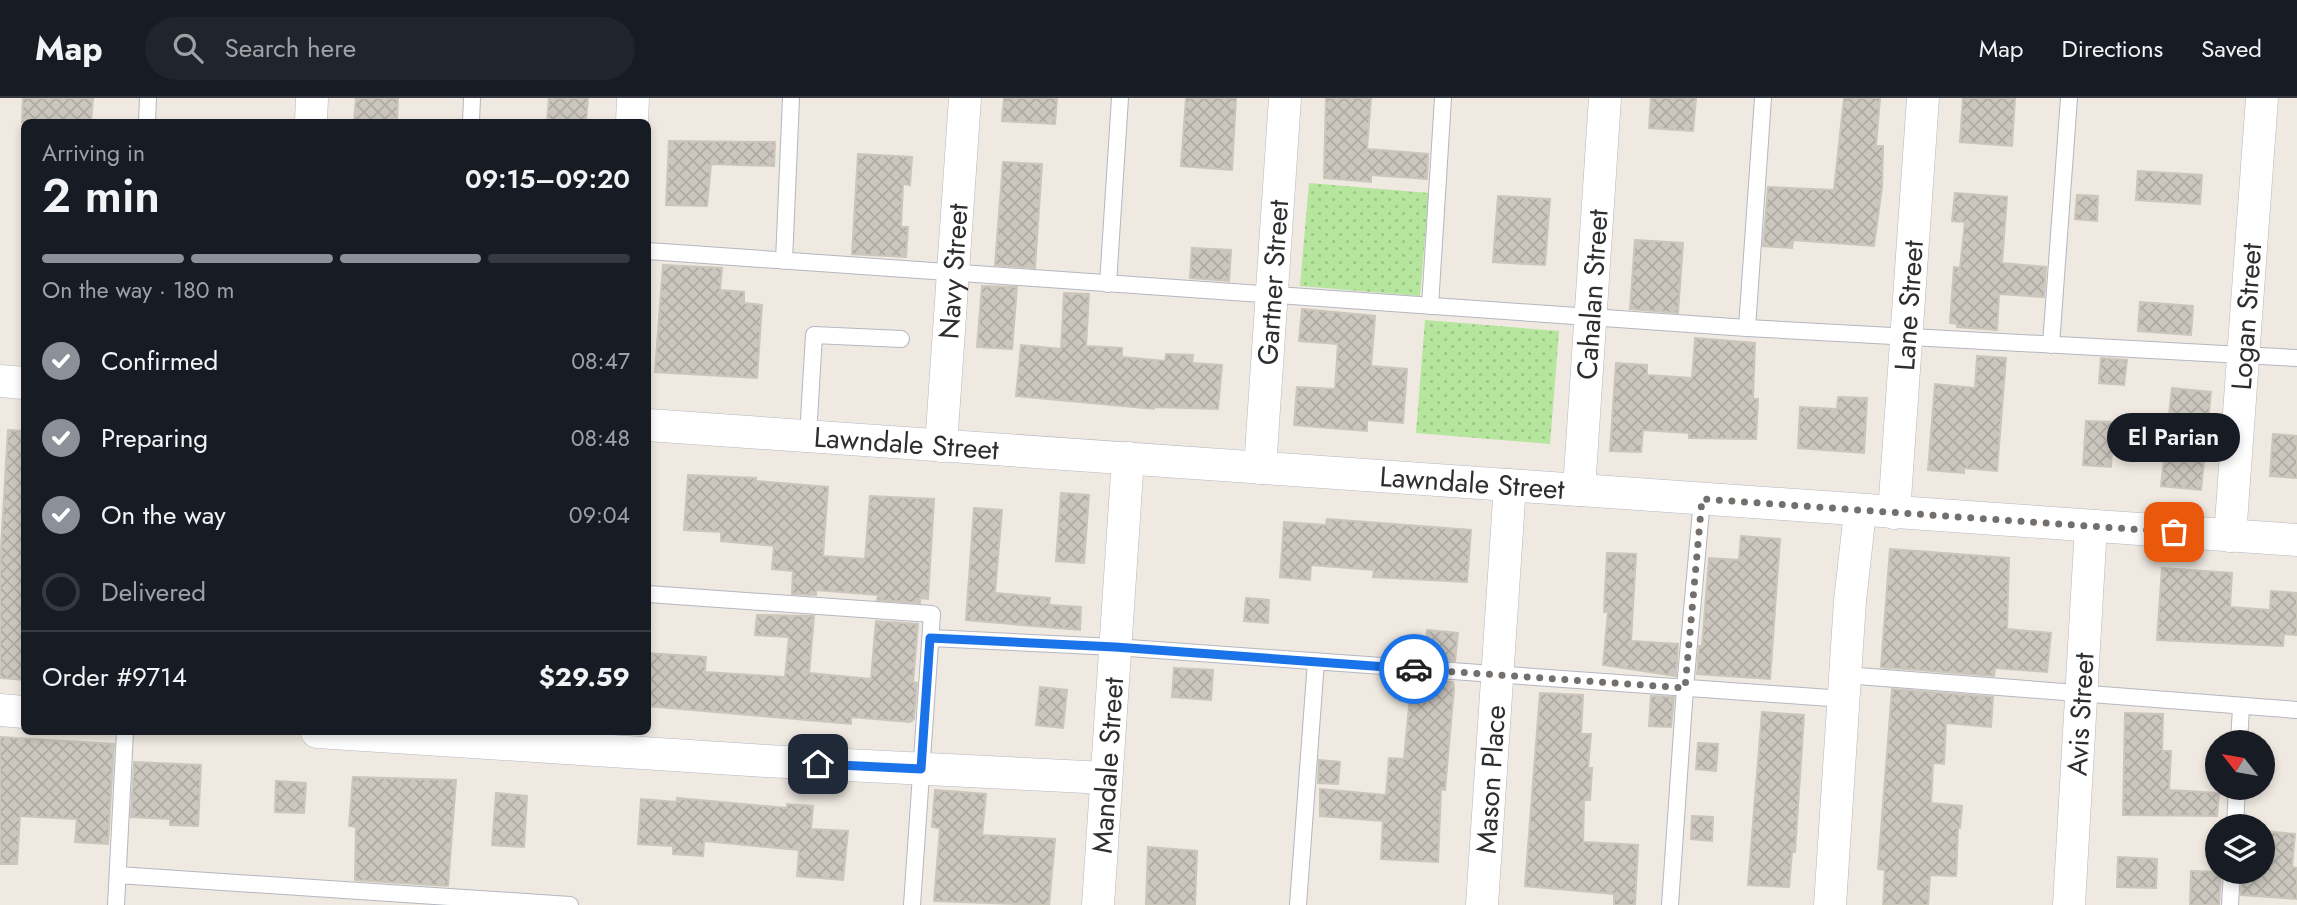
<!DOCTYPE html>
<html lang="en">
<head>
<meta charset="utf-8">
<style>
  body { margin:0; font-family:Jost,sans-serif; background:#20242c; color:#f1f3f6; height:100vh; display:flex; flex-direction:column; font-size:26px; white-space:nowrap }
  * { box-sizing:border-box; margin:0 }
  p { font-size:23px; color:#9ea1a6 }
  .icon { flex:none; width:38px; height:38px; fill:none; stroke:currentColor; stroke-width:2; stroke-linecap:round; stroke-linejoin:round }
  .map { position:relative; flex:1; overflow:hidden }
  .panel { position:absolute; left:21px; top:21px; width:630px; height:616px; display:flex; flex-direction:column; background:#171b24; border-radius:10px; box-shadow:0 4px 10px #0003 }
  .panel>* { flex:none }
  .needle { width:46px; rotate:301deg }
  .tools { position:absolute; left:2205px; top:632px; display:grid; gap:14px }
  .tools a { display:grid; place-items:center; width:70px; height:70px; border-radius:50%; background:#171b24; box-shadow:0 4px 10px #0003; font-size:35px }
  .pin { position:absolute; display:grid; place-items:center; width:60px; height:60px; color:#fff; margin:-30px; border-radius:14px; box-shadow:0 4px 10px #0006 }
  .courier { position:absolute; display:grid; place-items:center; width:70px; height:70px; margin:-35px; border:5px solid #1a73e8; border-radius:50%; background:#fff; color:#222; box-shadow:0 2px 9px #0007 }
  .bubble { position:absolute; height:49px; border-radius:24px; background:#171b24; box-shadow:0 4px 10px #0003; font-size:23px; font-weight:600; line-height:49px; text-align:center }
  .overview em { font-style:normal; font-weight:600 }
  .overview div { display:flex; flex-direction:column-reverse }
  .overview { display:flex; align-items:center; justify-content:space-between; height:119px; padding:0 21px }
  h1 { font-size:46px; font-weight:600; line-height:52px }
  .bar { display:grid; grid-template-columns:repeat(4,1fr); gap:10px 7px; align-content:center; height:84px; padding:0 21px }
  .bar i { height:9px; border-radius:5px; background:#363941 }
  .bar .current { background:#8c9099 }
  .bar p { grid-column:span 4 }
  .line { display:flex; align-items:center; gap:18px; padding:0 21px; border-top:2px solid #363941 }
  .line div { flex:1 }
  ol { padding:0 21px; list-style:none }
  li { display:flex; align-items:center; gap:21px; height:77px }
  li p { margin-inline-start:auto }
  li .icon { padding:7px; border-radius:50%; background:#8c9099; color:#fff; stroke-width:4 }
  li:last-child { color:#9ea1a6 }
  li i { width:38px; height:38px; border:4px solid #363941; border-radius:50% }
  header { display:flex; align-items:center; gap:42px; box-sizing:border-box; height:98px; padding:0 35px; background:#171b24; border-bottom:2px solid #363941 }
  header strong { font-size:33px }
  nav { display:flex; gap:38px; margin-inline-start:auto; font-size:24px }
  .search { width:490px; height:63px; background:#20242c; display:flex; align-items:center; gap:18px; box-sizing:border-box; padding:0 24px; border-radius:38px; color:#9ea1a6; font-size:26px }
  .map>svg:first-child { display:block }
  .grass { fill:url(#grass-dots) }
  .building { fill:url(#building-cross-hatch); stroke:#cbc5ba; stroke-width:2 }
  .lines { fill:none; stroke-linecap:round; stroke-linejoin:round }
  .service-casing { stroke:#b4b7c1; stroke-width:18 }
  .minor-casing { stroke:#b4b7c1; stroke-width:33 }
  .service { stroke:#fff; stroke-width:16 }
  .minor { stroke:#fff; stroke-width:32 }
  .done { stroke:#726f6d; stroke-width:7; stroke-dasharray:0 12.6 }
  .route { stroke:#1a73e8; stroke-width:9 }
  .labels { text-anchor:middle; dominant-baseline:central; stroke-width:5; stroke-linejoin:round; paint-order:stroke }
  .street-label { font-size:28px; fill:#2e2e2e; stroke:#fff }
</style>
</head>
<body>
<header>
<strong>Map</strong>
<div class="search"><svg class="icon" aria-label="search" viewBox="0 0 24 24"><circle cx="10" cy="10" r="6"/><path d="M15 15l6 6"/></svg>Search here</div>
<nav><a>Map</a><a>Directions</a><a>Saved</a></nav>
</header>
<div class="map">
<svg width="2297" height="807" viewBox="0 0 2297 807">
  <defs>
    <pattern id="grass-dots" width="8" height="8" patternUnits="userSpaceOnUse" patternTransform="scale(1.75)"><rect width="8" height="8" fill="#b6e59e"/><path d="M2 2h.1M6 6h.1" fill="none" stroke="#9dc588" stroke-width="1.8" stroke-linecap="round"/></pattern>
    <pattern id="building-cross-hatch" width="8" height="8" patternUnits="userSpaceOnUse" patternTransform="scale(1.75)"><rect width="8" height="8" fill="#cbc7bf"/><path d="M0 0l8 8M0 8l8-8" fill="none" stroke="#afaba4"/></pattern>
  </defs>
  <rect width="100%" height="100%" fill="#efe9e1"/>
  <path class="grass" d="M1309,85L1429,95L1420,198L1300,188Z
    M1425,222L1559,233L1550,346L1416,335Z"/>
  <path class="building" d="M23,0H93L91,24H22Z
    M356,0H398L397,24H354Z
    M549,0H588L586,24H547Z
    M1004,0H1057L1055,26L1002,23Z
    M1186,0H1236L1232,72L1181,68Z
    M1326,0H1371L1367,51L1428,56L1427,81L1371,77V84L1324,80Z
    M1651,0H1696L1693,33L1649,30Z
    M1844,0H1880L1876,48H1883L1882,89L1874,148L1793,142L1792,150L1763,148L1768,89L1834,92Z
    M1963,0H2015L2012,48L1960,44Z
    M669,43L775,44L774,68L711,66L707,108L666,107Z
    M858,56L912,59L910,87L903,86L901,129H908L906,159L852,156Z
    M1003,64L1042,66L1035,170L995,167Z
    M2138,73L2202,77L2200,106L2136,102Z
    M1955,95L2007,99L2002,165L2046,169L2044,199L1999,196L1997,232L1957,229V226L1950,225L1954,169L1960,170L1965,124L1952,123Z
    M2077,97L2098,98L2097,123L2075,121Z
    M1498,98L1550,101L1545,167L1493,164Z
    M1635,142L1683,145L1678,215L1630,211Z
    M1192,150L1231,152L1229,183L1190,180Z
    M663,167L722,170L720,192L744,194V205L762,207L757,280L655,274Z
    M982,188L1017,189L1012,251L977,249Z
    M1064,195L1089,196L1086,248L1122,250V259L1165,263L1166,256L1193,257L1192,265L1222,267L1218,311L1154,309V311L1016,298L1021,247L1061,251Z
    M2140,204L2193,208L2191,237L2138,233Z
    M1302,211L1375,218L1371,268L1407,271L1403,325L1367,322V333L1294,327L1297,289L1335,291L1338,246L1299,243Z
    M1695,240L1755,245L1753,301H1758L1756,341L1689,340V335L1643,332L1641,354L1610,353L1616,265L1647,267V277L1692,280Z
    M1977,258L2006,260L1997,373L1964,370V375L1928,372L1935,286L1975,290Z
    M2101,260L2127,262L2124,287L2099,285Z
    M2172,290L2211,294L2201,392L2161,388Z
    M1838,299L1867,300L1864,355L1798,350L1800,309L1837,311Z
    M2086,323L2114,324L2111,369L2083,367Z
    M8,332L24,333V582L0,580V467Z
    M2273,336L2297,338V380L2270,378Z
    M688,377L756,380V383L828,389L823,458L865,461L870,398L934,401L928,501L920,500V505L877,502L878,497L816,492V497L792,496L793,473L772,471L774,448L721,443V434L684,432Z
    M1061,395L1089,397L1084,465L1056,463Z
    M974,410L1002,412L995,495L1050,500L1049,507L1081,509L1080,532L966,522Z
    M1327,421L1471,432L1467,484L1373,479L1374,472L1311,467L1310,482L1280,479L1284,424L1326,427Z
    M1741,438L1780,441L1770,581L1697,576L1699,548H1702L1709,460L1739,462Z
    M1890,451L2009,460L2007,531L2051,535L2047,574L1995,570L1994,578L1881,569Z
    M1607,455L1636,456L1631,543L1678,546L1676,578L1603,567L1608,514H1604Z
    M2162,470L2232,475L2230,509L2270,512L2271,493L2297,495V537L2284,536L2283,548L2157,542Z
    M1246,500L1269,502L1268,525L1244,523Z
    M757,517L814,518L809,575L871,581L876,523L918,526L913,584L917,585L914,621L910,624L851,619V626L648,608V555L706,559L705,574L785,579L789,539L755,537Z
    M1427,532L1458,535L1455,563L1424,561Z
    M1174,570L1213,572L1211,602L1172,599Z
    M1422,581L1453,584L1454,590L1445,692L1441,691L1438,764L1381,761L1383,723L1320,718V691L1386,697L1389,660L1404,661L1411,587L1422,588Z
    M1040,589L1067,592L1063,630L1036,627Z
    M1892,591L1993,599L1991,629L1946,625L1944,666L1933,665L1931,705L1962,708L1960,730H1958L1956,778L1930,777L1928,807H1883L1885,772L1878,771Z
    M1540,595L1583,597L1581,636H1591L1588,670H1592L1590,702H1584L1583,744L1638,747L1635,807H1614V796L1525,788Z
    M1651,598L1674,599L1671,629L1649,628Z
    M1762,614L1804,617L1795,754H1792L1789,789L1748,787Z
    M2125,615L2163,616L2162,653H2171L2169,692L2219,695L2217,718L2123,717Z
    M0,639L114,646L108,746L75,744L77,721L20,718L17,766H0Z
    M1698,645L1718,646L1716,673L1696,671Z
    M1319,662L1340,664L1338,686L1318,685Z
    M134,664L201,667L198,728L170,727V721L131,719Z
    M353,679L456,682L448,788L355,782L356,729L349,728Z
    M276,683L306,685L304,715L275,714Z
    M935,692L986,696L982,737L1055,741L1049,807L934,803L940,730L932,729Z
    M496,695L527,698L524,749L492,747Z
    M677,700L787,710V706L813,708L811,731L848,733L843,782L797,778L799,752L704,743L703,758L673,756V748L638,746L641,701L677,704Z
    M1692,718L1713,719L1712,743L1691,741Z
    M2263,733L2295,736L2292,769L2297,770V801L2241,797L2242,775L2263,774Z
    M1148,749L1197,753L1195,807H1146Z
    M2118,759L2157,761L2156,790L2117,789Z
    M2191,773L2221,774L2219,807H2190Z"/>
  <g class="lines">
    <defs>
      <path id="service" d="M147,24L148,0
        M471,24L472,0
        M648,153L1747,230L2297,260
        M784,163L791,0
        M1108,186L1120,0
        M1430,208L1443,0
        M1747,230L1763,0
        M2051,247L2069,0
        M808,338L814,237L901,241
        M648,496L932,516L912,807
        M931,540L1115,549L1844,601
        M1845,577L2297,612
        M2239,644L2241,609
        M2235,728L2237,690
        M118,777L570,807
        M116,807L125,634
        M1298,807L1316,563
        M1670,807L1685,590L1702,401
        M2230,807L2232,774"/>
      <g id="minor">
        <path d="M311,24L312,0"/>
        <path d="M632,24L633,0"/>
        <path d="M0,283L24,285"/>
        <path id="s1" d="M648,327L2297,442"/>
        <path id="s2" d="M941,348L965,0"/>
        <path id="s3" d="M1260,370L1285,0"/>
        <path id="s4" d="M1579,392L1605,0"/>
        <path id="s5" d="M1894,415L1923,0"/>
        <path id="s6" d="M2230,438L2262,0"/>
        <path d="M0,612L24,614"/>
        <path d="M317,634L766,663L1106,680"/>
        <path id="s7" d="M1098,807L1128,360"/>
        <path id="s8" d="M1482,807L1510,387"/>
        <path d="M1830,807L1850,503L1860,414"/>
        <path id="s9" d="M2069,807L2091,428"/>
      </g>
    </defs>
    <use href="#service" class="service-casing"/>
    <use href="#minor" class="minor-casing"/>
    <use href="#service" class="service"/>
    <use href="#minor" class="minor"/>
  </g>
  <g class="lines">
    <path class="done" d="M1414,571L1685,590L1702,401L2174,434"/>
    <path class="route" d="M818,666L921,671L930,540L1115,549L1414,571"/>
  </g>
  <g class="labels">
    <g class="street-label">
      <text stroke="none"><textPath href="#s2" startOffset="175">Navy Street</textPath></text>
      <text stroke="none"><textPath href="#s3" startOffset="186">Gartner Street</textPath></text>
      <text stroke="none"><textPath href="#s4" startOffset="196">Cahalan Street</textPath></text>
      <text stroke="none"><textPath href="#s5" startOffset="208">Lane Street</textPath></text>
      <text stroke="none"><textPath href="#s6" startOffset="220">Logan Street</textPath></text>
      <text stroke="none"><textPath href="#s1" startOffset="259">Lawndale Street</textPath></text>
      <text stroke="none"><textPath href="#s1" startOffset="826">Lawndale Street</textPath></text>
      <text stroke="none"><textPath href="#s9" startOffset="191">Avis Street</textPath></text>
      <text stroke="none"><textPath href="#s7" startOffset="140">Mandale Street</textPath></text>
      <text stroke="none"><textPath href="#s8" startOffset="126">Mason Place</textPath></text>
    </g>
  </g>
</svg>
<div class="tools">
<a><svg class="needle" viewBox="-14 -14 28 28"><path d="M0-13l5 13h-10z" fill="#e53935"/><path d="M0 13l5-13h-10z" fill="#9ea1a6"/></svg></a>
<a><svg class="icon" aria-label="layers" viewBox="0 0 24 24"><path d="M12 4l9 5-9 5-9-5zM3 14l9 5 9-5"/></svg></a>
</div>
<div class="pin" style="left:2174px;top:434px;background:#ea580c"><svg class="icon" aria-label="bag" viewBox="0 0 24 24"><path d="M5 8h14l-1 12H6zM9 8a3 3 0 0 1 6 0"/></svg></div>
<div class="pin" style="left:818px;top:666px;background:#1f2937"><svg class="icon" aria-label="home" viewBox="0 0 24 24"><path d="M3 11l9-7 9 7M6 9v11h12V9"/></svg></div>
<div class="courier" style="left:1414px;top:571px"><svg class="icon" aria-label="car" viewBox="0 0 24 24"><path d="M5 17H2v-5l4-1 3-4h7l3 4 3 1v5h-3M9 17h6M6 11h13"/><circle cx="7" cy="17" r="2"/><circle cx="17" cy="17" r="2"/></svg></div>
<div class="bubble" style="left:2107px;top:315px;width:133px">El Parian</div>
<section class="panel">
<div class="overview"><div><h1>2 min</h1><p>Arriving in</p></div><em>09:15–09:20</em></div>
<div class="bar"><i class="current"></i><i class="current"></i><i class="current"></i><i></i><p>On the way · 180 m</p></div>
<ol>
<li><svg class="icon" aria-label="check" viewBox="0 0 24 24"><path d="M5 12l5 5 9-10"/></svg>Confirmed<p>08:47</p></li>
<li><svg class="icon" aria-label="check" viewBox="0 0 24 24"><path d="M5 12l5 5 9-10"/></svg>Preparing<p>08:48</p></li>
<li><svg class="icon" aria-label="check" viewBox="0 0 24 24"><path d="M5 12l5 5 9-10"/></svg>On the way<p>09:04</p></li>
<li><i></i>Delivered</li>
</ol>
<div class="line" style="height:91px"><div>Order #9714</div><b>$29.59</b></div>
</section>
</div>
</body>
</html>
